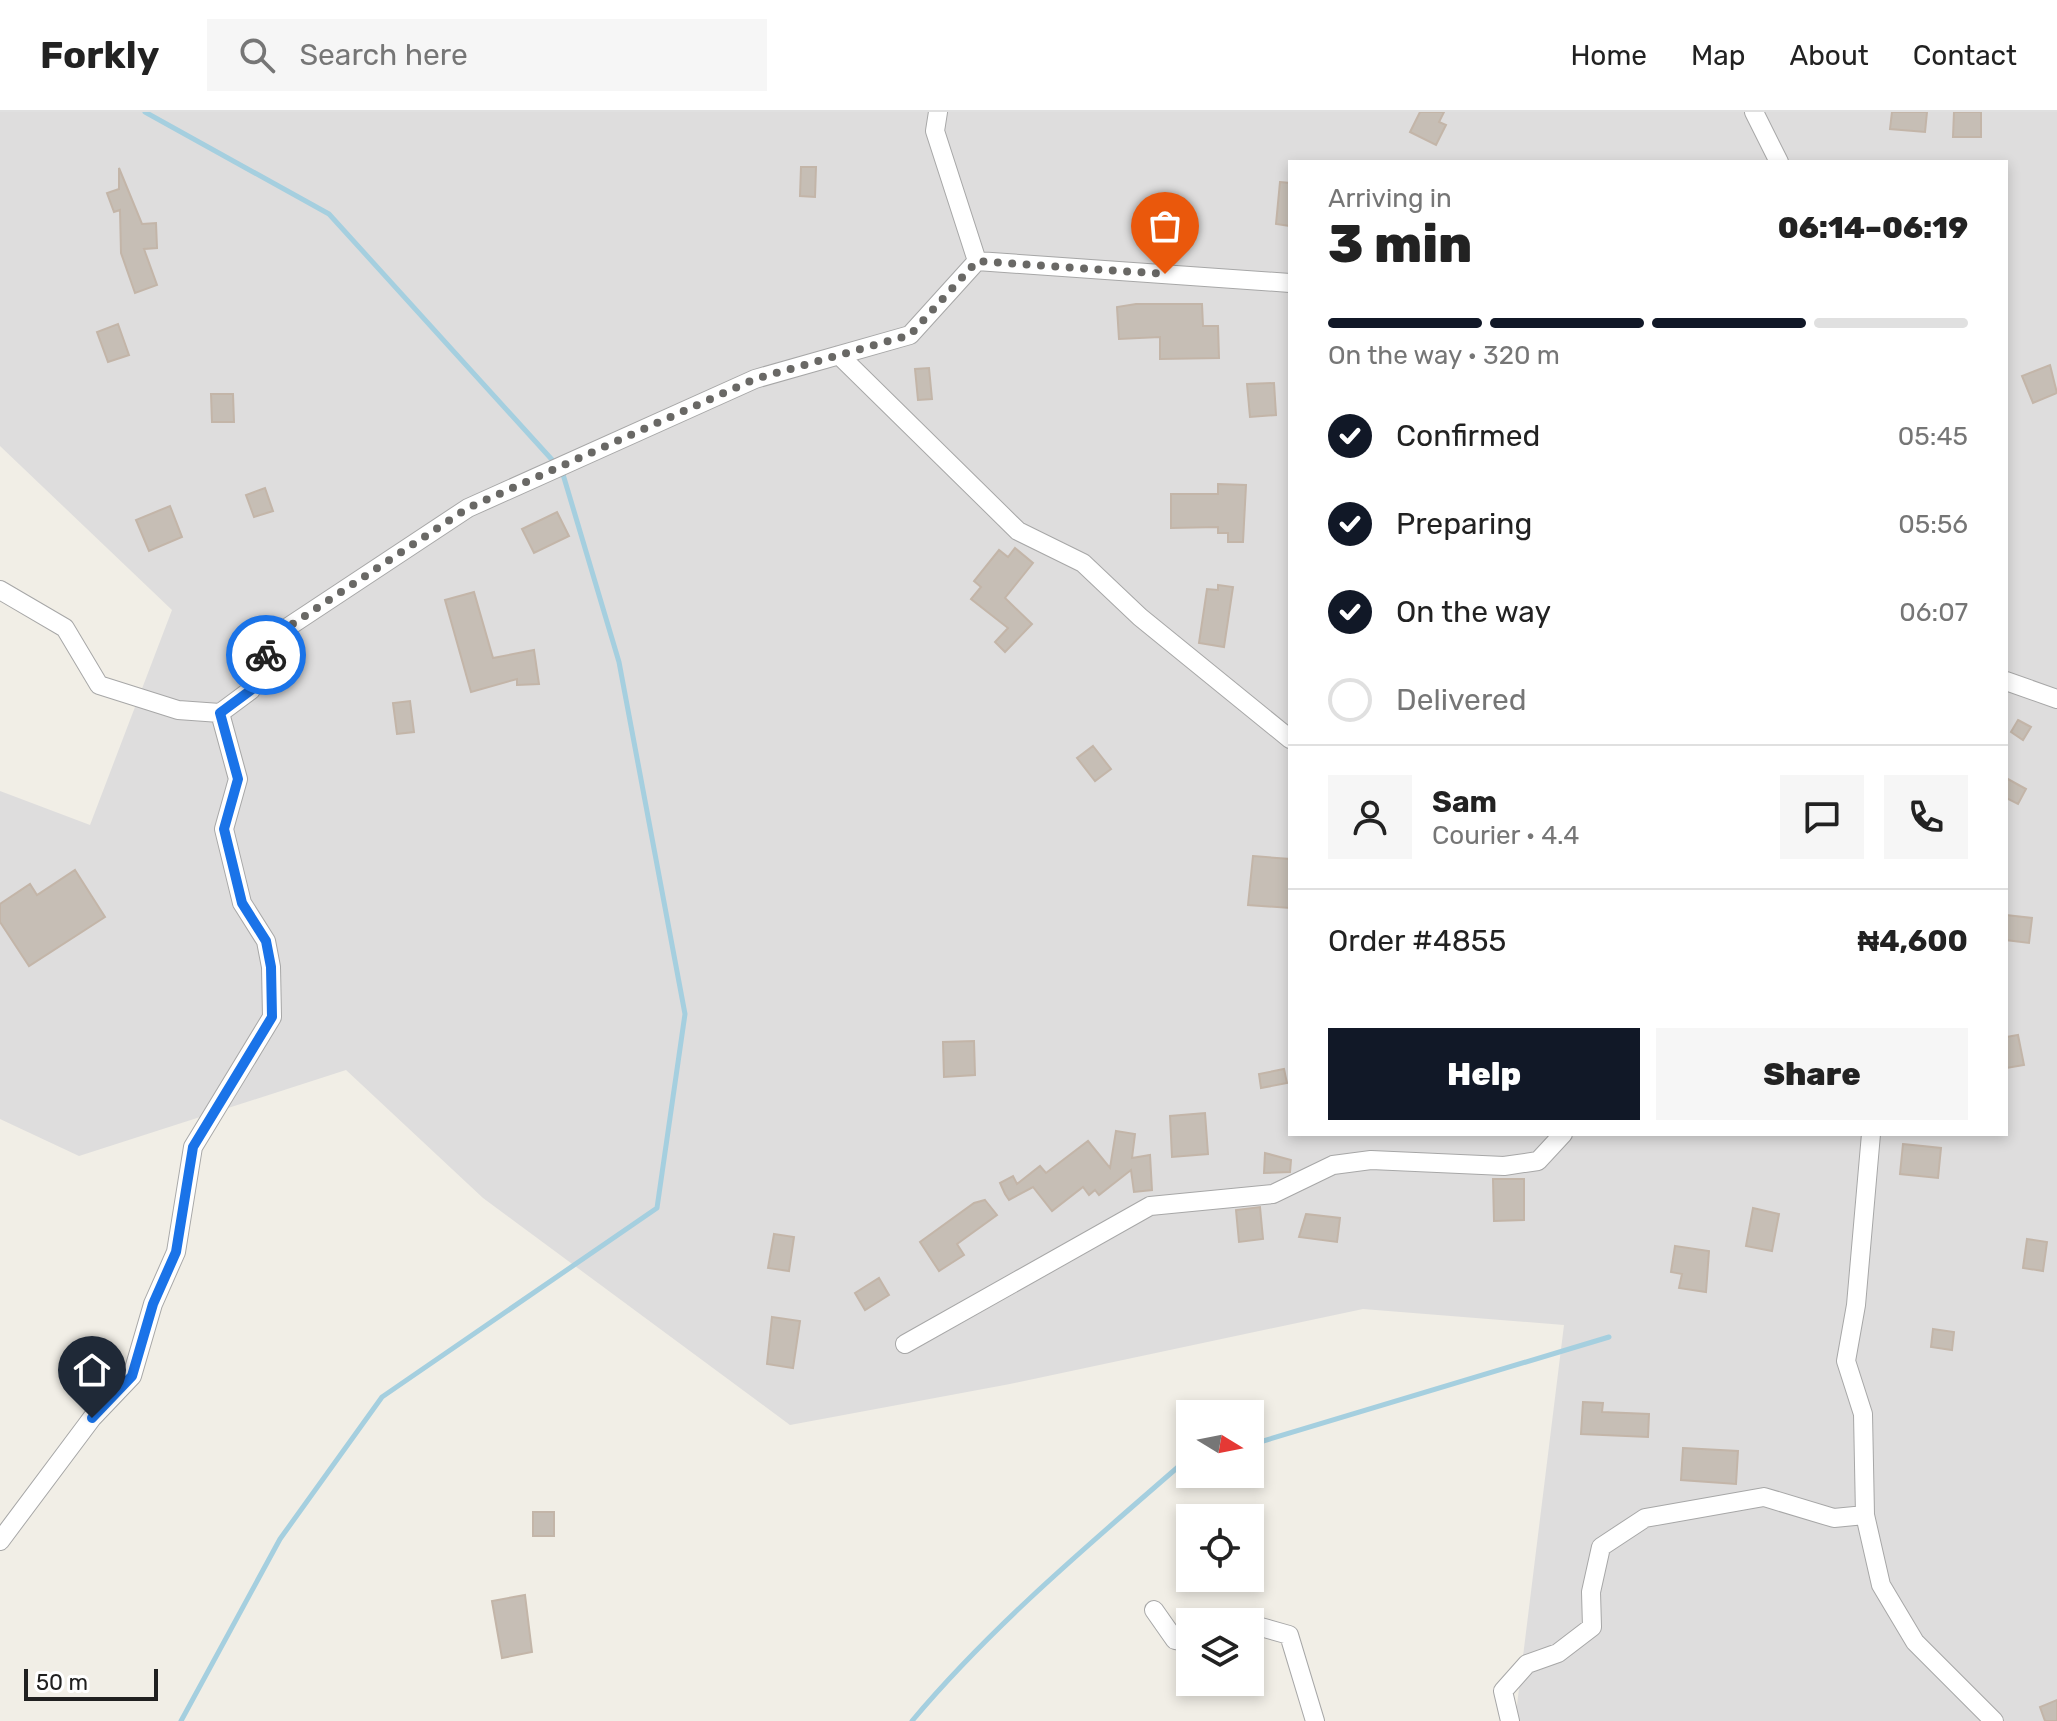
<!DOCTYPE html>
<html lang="en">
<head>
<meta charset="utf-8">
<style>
  body { margin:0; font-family:Rubik,sans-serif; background:#f6f6f6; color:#222; height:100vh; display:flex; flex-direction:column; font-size:30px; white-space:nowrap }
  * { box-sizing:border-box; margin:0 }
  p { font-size:26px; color:#767676 }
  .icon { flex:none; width:44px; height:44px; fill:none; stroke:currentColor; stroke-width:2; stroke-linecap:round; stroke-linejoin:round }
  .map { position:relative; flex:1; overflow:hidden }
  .drawer { position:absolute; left:1288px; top:48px; width:720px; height:976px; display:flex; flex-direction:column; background:#fff; border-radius:0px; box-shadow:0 4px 12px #0003 }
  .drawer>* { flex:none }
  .needle { width:52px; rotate:100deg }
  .tools { position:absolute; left:1176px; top:1288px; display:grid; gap:16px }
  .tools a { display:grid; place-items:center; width:88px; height:88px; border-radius:0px; background:#fff; box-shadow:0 4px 12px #0003; font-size:40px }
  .scale { position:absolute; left:24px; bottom:20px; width:134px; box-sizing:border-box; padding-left:8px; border:4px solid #202020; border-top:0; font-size:22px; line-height:28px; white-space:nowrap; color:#202020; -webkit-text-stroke:6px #fff; paint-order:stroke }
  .pin { position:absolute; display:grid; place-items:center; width:68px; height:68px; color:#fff; margin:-82px -34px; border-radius:50% 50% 50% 0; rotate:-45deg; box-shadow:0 0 8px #0007 }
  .pin .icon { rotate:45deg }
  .courier { position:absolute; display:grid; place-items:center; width:80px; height:80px; margin:-40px; border:6px solid #1a73e8; border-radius:50%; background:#fff; color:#222; box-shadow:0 2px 10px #0007 }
  .head em { font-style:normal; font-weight:800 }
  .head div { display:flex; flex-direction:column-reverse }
  .head { display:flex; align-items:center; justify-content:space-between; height:136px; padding:0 40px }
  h1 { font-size:52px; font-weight:800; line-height:60px }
  .bar { display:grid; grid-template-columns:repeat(4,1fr); gap:12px 8px; align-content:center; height:96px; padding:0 40px }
  .bar i { height:10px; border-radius:6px; background:#e0e0e0 }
  .bar .selected { background:#111827 }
  .bar p { grid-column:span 4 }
  .line { display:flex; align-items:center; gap:20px; padding:0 40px; border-top:2px solid #e0e0e0 }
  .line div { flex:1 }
  .round { display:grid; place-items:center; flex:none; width:84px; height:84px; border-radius:0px; background:#f6f6f6 }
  ol { padding:0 40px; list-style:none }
  li { display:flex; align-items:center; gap:24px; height:88px }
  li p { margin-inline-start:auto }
  li .icon { padding:8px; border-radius:50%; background:#111827; color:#fff; stroke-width:4 }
  li:last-child { color:#767676 }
  li i { width:44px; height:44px; border:4px solid #e0e0e0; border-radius:50% }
  .cta { display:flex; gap:16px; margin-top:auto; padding:16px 40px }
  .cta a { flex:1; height:92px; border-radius:0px; background:#111827; color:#fff; font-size:32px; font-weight:800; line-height:92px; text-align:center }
  .cta a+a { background:#f6f6f6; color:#222 }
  header { display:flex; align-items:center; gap:48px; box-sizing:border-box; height:112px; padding:0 40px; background:#fff; border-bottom:2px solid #e0e0e0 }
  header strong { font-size:38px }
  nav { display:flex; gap:44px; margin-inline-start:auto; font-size:28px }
  .search { width:560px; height:72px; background:#f6f6f6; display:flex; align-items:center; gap:20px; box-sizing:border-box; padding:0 28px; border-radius:0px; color:#767676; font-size:30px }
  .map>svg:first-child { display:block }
  .residential { fill:#dedddd; fill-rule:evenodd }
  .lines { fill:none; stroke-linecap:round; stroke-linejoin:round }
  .stream { stroke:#a5cfdf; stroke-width:5 }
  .building { fill:#c6beb5; stroke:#c3b5a8; stroke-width:2 }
  .minor-casing { stroke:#a7a7a7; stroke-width:20 }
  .minor { stroke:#fff; stroke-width:18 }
  .done { stroke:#696865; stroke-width:8; stroke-dasharray:0 14.4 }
  .route { stroke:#1a73e8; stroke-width:10 }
</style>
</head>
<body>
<header>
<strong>Forkly</strong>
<div class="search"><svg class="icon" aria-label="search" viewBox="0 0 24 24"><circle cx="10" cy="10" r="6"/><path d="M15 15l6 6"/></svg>Search here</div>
<nav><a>Home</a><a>Map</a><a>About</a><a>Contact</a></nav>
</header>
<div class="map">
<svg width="2057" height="1609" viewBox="0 0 2057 1609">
  <rect width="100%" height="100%" fill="#f1eee6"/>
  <path class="residential" d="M0,0H2057V1609H1515L1564,1213L1363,1197L1010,1272L790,1313L483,1086L346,958L79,1044L0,1007V679L90,713L172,498L0,334ZM1290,50H2006V1022H1290Z"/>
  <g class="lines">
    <path class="stream" d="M145,0L329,102L555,351
      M1250,1333L1609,1225
      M181,1609L280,1427L382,1285L657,1096L685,902L619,550L562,359
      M912,1609C991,1515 1086,1435 1178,1355L1190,1351"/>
  </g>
  <path class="building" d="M1420,0H1444L1439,10L1446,13L1436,33L1410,20Z
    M1892,0H1927L1925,20L1890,17Z
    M1954,0H1981V25H1953Z
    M801,55H816L815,85L800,84Z
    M119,56L142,112L156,111L157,136L144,137L157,173L135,181L121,141L120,98L114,100L107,81L119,77Z
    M1280,70L1290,71V114L1276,112Z
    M1136,192H1202L1203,214H1218L1219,246L1160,247V225L1119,227L1117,195Z
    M118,212L129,243L108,250L97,220Z
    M2050,253L2057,281L2033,291L2022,264Z
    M929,256L932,287L918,288L915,257Z
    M1274,271L1276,303L1250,305L1247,272Z
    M211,282H233L234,310H212Z
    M1218,372L1246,373L1243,430H1228V421H1218V415L1171,416V382H1218Z
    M265,376L273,399L254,405L246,383Z
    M170,394L182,425L149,439L136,408Z
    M557,400L569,424L534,441L522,417Z
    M1015,436L1033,451L1005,486L1032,512L1005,540L995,530L1008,516L971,487L981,475L974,469L999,438L1008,445Z
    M1218,473L1233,475L1224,535L1199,531L1207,477L1218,478Z
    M474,480L493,546L534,538L539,572L517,573V567L471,580L445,488Z
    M410,589L414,620L397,622L393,591Z
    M2018,608L2031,615L2023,628L2011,620Z
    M1093,634L1111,657L1095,669L1077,646Z
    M2006,666L2026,677L2018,692L2006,686Z
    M1253,744L1290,747V796L1248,793Z
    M75,758L105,805L29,854L0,810V792L30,772L37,783Z
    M2006,803L2032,806L2029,831L2006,828Z
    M2018,923L2024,953L2006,956V925Z
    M974,929L975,963L944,965L943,930Z
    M1284,957L1287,971L1261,976L1259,962Z
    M1205,1001L1208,1042L1172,1045L1170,1004Z
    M1116,1019L1135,1022L1132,1046L1150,1043L1152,1078L1134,1080L1131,1058L1099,1083L1095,1078L1089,1083L1083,1075L1052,1099L1033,1075L1009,1088L1005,1082L1000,1071L1013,1064L1017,1072L1040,1054L1046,1061L1088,1029L1110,1056Z
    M1903,1032L1941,1036L1938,1066L1900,1062Z
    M1265,1041L1291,1048L1290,1060L1264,1061Z
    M1493,1067H1524V1108L1494,1109Z
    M985,1088L997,1103L957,1132L964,1143L939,1159L920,1130L974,1091Z
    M1260,1095L1263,1127L1239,1130L1236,1098Z
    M1753,1096L1779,1102L1772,1139L1746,1134Z
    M1306,1102L1340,1106L1337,1130L1299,1125Z
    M774,1122L794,1125L789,1159L768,1156Z
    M2027,1127L2047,1130L2043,1159L2023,1156Z
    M1675,1134L1709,1139L1706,1180L1679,1176L1682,1162L1671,1160Z
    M879,1166L889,1183L865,1198L855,1181Z
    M772,1205L800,1209L793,1256L767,1252Z
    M1933,1217L1954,1220L1952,1238L1931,1235Z
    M1583,1290L1603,1291L1602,1300L1649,1302L1648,1325L1581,1322Z
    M1683,1336L1738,1339L1736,1372L1681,1368Z
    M533,1400H554V1424H533Z
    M525,1483L532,1540L502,1546L492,1489Z
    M2057,1588V1609H2045L2040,1595Z"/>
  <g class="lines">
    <defs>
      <path id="minor" d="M938,0L935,19L977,149
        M1754,0L1779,50
        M839,243L1018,419L1083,451L1140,505L1290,627
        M0,478L65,516L99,573L178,598L220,601L251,578L273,525L468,396L755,267L910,223L977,149L1290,171
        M2006,569L2057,587
        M1871,1022L1856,1193L1846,1249L1863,1302L1865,1403L1881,1473L1915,1530L1994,1609
        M905,1232L1150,1094L1273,1082L1333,1053L1371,1048L1504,1054L1538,1049L1563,1022
        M0,1429L92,1306L132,1264L153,1192L176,1140L193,1035L272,905L271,855L266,829L242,791L224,717L238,667L220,601
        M1154,1498L1175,1528L1190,1531
        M1250,1512L1289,1523L1315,1609
        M1510,1609L1503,1579L1527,1552L1558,1541L1592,1515L1591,1480L1601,1435L1645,1406L1764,1385L1834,1406L1865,1403"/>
    </defs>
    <use href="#minor" class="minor-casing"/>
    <use href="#minor" class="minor"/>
  </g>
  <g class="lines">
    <path class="done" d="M266,543L273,525L468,396L755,267L910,223L977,149L1165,162"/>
    <path class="route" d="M92,1306L132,1264L153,1192L176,1140L193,1035L272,905L271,855L266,829L242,791L224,717L238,667L220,601L251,578L266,543"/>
  </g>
</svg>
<div class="tools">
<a><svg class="needle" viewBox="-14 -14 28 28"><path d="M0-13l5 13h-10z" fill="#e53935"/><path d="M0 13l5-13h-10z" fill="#767676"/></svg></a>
<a><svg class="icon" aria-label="locate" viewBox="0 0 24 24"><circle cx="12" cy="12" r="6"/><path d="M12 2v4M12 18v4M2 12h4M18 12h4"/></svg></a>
<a><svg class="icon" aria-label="layers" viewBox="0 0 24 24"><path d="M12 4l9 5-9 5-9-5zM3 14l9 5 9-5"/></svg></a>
</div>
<div class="scale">50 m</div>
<div class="pin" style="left:1165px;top:162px;background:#ea580c"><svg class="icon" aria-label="bag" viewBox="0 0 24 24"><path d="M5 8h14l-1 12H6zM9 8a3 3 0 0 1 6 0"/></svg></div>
<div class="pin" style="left:92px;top:1306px;background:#1f2937"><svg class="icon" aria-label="home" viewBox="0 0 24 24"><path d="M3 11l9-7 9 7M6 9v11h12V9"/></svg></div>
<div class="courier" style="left:266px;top:543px"><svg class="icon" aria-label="bike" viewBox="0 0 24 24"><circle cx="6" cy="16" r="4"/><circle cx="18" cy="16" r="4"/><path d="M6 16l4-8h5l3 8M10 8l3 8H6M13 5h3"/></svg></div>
<section class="drawer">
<div class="head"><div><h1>3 min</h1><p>Arriving in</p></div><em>06:14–06:19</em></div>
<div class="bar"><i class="selected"></i><i class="selected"></i><i class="selected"></i><i></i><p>On the way · 320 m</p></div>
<ol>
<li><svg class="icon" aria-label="check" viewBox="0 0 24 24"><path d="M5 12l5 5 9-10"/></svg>Confirmed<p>05:45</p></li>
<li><svg class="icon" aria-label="check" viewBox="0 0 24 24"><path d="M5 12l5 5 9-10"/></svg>Preparing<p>05:56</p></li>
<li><svg class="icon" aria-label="check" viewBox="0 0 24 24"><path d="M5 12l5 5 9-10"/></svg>On the way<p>06:07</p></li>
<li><i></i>Delivered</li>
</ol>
<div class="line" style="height:144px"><a class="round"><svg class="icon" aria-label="person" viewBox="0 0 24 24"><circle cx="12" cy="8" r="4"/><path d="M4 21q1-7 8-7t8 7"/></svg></a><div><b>Sam</b><p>Courier · 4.4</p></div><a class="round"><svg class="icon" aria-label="chat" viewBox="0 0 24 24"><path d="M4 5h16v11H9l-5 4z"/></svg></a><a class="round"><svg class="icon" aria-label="phone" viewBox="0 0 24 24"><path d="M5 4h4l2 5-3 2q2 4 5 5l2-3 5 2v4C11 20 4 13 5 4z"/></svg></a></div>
<div class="line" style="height:104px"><div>Order #4855</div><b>₦4,600</b></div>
<div class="cta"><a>Help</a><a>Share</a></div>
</section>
</div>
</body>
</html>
